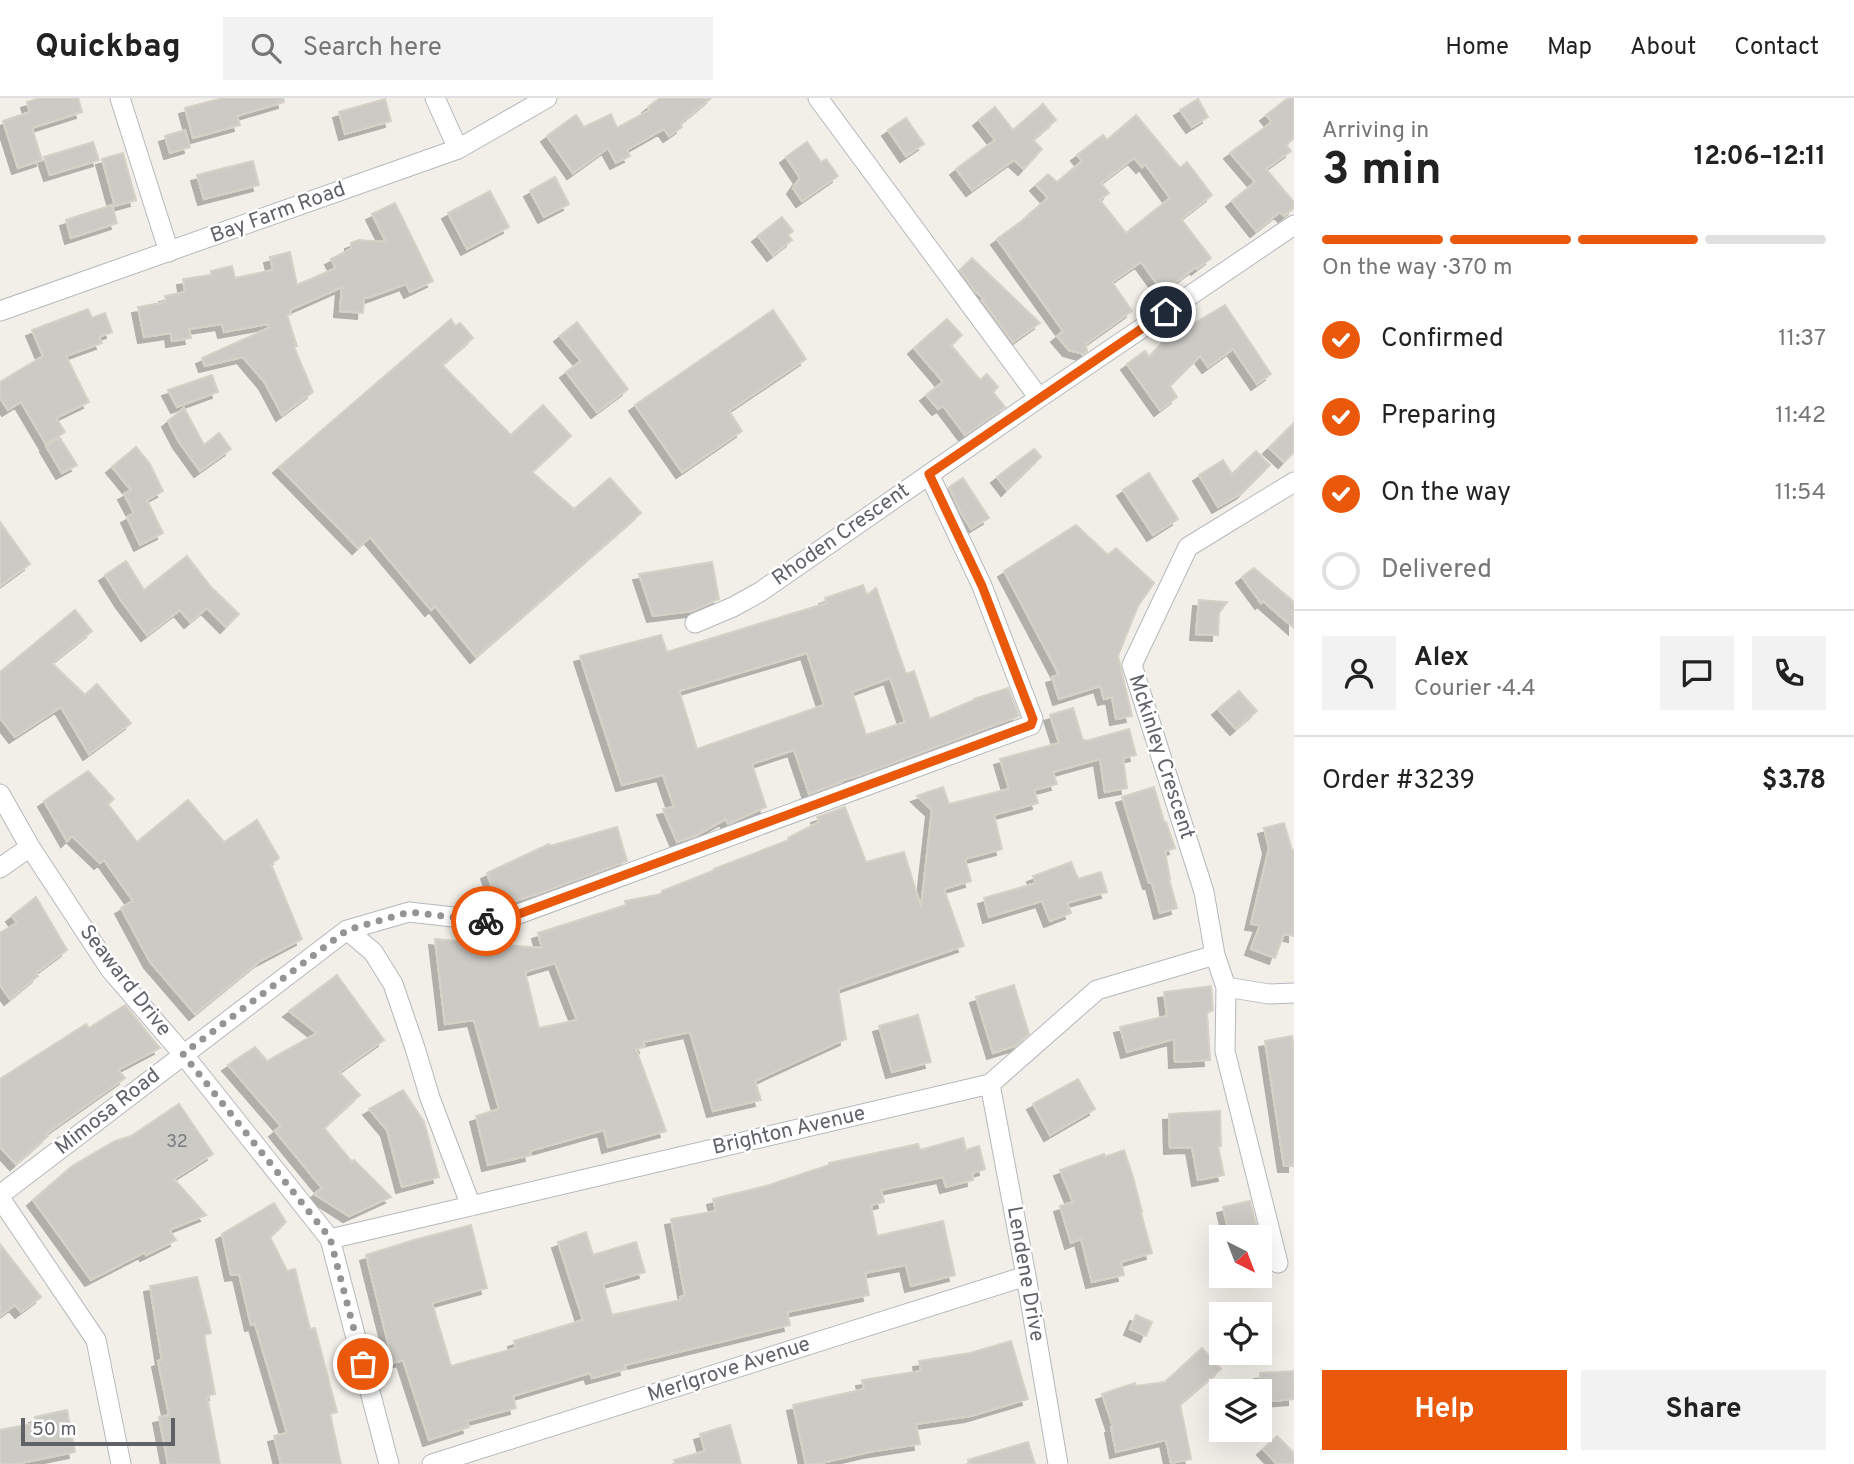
<!DOCTYPE html>
<html lang="en">
<head>
<meta charset="utf-8">
<style>
  body { margin:0; font-family:Overpass,sans-serif; background:#f2f2f2; color:#222; height:100vh; display:flex; flex-direction:column; font-size:26px; white-space:nowrap }
  * { box-sizing:border-box; margin:0 }
  p { font-size:23px; color:#767676 }
  .icon { flex:none; width:38px; height:38px; fill:none; stroke:currentColor; stroke-width:2; stroke-linecap:round; stroke-linejoin:round }
  .map { position:relative; flex:1; overflow:hidden }
  .drawer { display:flex; flex-direction:column; background:#fff; width:560px }
  .drawer>* { flex:none }
  .needle { width:46px; rotate:138deg }
  .buttons { position:absolute; left:1209px; top:1127px; display:grid; gap:14px }
  .buttons a { display:grid; place-items:center; width:63px; height:63px; border-radius:0px; background:#fff; box-shadow:0 7px 28px #0002; font-size:35px }
  .scale { position:absolute; left:21px; bottom:18px; width:154px; box-sizing:border-box; padding-left:7px; border:4px solid #5f6368; border-top:0; font-size:19px; line-height:24px; white-space:nowrap; color:#5f6368; -webkit-text-stroke:5px #fff; paint-order:stroke }
  .pin { position:absolute; display:grid; place-items:center; width:60px; height:60px; color:#fff; margin:-30px; border:4px solid #fff; border-radius:50%; box-shadow:0 2px 7px #0007 }
  .courier { position:absolute; display:grid; place-items:center; width:70px; height:70px; margin:-35px; border:5px solid #ea580c; border-radius:50%; background:#fff; color:#222; box-shadow:0 2px 9px #0007 }
  .headline em { font-style:normal; font-weight:700 }
  .headline div { display:flex; flex-direction:column-reverse }
  .headline { display:flex; align-items:center; justify-content:space-between; height:119px; padding:0 28px }
  h1 { font-size:46px; font-weight:700; line-height:52px }
  .bar { display:grid; grid-template-columns:repeat(4,1fr); gap:10px 7px; align-content:center; height:84px; padding:0 28px }
  .bar i { height:9px; border-radius:5px; background:#e0e0e0 }
  .bar .current { background:#ea580c }
  .bar p { grid-column:span 4 }
  .line { display:flex; align-items:center; gap:18px; padding:0 28px; border-top:2px solid #e0e0e0 }
  .line div { flex:1 }
  .round { display:grid; place-items:center; flex:none; width:74px; height:74px; border-radius:0px; background:#f2f2f2 }
  ol { padding:0 28px; list-style:none }
  li { display:flex; align-items:center; gap:21px; height:77px }
  li p { margin-inline-start:auto }
  li .icon { padding:7px; border-radius:50%; background:#ea580c; color:#fff; stroke-width:4 }
  li:last-child { color:#767676 }
  li i { width:38px; height:38px; border:4px solid #e0e0e0; border-radius:50% }
  .button { display:flex; gap:14px; margin-top:auto; padding:14px 28px }
  .button a { flex:1; height:80px; border-radius:0px; background:#ea580c; color:#fff; font-size:28px; font-weight:700; line-height:80px; text-align:center }
  .button a+a { background:#f2f2f2; color:#222 }
  header { display:flex; align-items:center; gap:42px; box-sizing:border-box; height:98px; padding:0 35px; background:#fff; border-bottom:2px solid #e0e0e0 }
  header strong { font-size:33px }
  nav { display:flex; gap:38px; margin-inline-start:auto; font-size:24px }
  .search { width:490px; height:63px; background:#f2f2f2; display:flex; align-items:center; gap:18px; box-sizing:border-box; padding:0 24px; border-radius:0px; color:#767676; font-size:26px }
  main { display:flex; flex:1; min-height:0 }
  .map>svg:first-child { display:block }
  .building { fill:#cccac5; stroke:#d6d1c6; stroke-width:2; fill-rule:evenodd; filter:url(#shadow) }
  .lines { fill:none; stroke-linecap:round; stroke-linejoin:round }
  .minor-casing { stroke:#b5b8bc; stroke-width:21 }
  .minor { stroke:#fff; stroke-width:19 }
  .done { stroke:#929495; stroke-width:7; stroke-dasharray:0 12.6 }
  .route { stroke:#ea580c; stroke-width:9 }
  .labels { text-anchor:middle; dominant-baseline:central; stroke-width:5; stroke-linejoin:round; paint-order:stroke }
  .number-label { font-size:18px; fill:#7a7d7f }
  .street-label { font-size:21px; fill:#5f6368; stroke:#fff }
</style>
</head>
<body>
<header>
<strong>Quickbag</strong>
<div class="search"><svg class="icon" aria-label="search" viewBox="0 0 24 24"><circle cx="10" cy="10" r="6"/><path d="M15 15l6 6"/></svg>Search here</div>
<nav><a>Home</a><a>Map</a><a>About</a><a>Contact</a></nav>
</header>
<main>
<div class="map">
<svg width="1294" height="1366" viewBox="0 0 1294 1366">
  <defs>
    <filter id="shadow"><feDropShadow dx="-6" dy="6" stdDeviation="0" flood-color="#0004"/></filter>
  </defs>
  <rect width="100%" height="100%" fill="#f1efe8"/>
  <path class="building" d="M40,0H78L82,14L32,30L42,62L18,70L3,23L30,14L27,4Z
    M223,0H283L284,4L237,18L240,27L193,40L185,10Z
    M660,0H711L680,26L682,29L669,38L664,31L627,52L630,58L616,65L608,50L573,75L547,38L576,17L584,29L611,16L617,30L650,12L648,9Z
    M1288,0H1294V40L1286,47L1291,53L1266,71L1294,104V110L1284,118L1280,114L1256,133L1232,103L1255,84L1230,55L1272,24L1266,17Z
    M385,1L391,23L345,36L339,14Z
    M1198,1L1208,19L1192,29L1180,12Z
    M1043,6L1056,22L1033,42L1042,51L1024,71L1014,62L972,92L956,71L995,42L979,22L995,9L1013,32Z
    M1136,17L1180,70L1187,64L1212,97L1181,121L1211,160L1197,171L1196,169L1163,194L1141,164L1112,184L1132,213L1086,246L1087,253L1083,256L1069,252L1057,238L1063,233L997,141L1030,117L1029,116L1048,100L1036,87L1048,76L1057,84L1082,63L1077,57L1103,37L1107,42ZM1134,60L1142,69L1145,66L1170,100L1126,135L1100,102L1109,95L1101,85Z
    M906,20L924,46L906,58L888,32Z
    M185,32L190,49L170,55L165,38Z
    M93,44L99,62L50,77L44,59Z
    M807,44L821,64L826,61L838,78L802,103L793,90L800,80L786,59Z
    M123,55L136,102L115,108L102,61Z
    M253,63L259,87L204,101L197,77Z
    M555,79L569,106L544,119L530,93Z
    M490,93L509,129L467,151L448,115Z
    M395,105L433,183L410,194L406,186L368,200H364L363,215L340,213L342,189L290,212L291,216L287,217L297,248L294,249L313,294L282,317L265,285L243,259L205,268L202,260L269,230L268,226L224,234L222,226L189,231L191,240L172,243L171,235L144,239L138,209L166,204L165,198L185,194L183,181L211,177V173L232,168L235,180L273,172L270,159L290,154L297,187L336,170L331,161L351,151V145L359,142L386,144L372,116Z
    M112,107L117,125L71,140L66,122Z
    M782,119L793,133L788,137L792,142L773,157L758,138Z
    M972,160L1040,225L1013,244L982,202L984,201L975,193L960,172Z
    M1225,207L1271,276L1257,286L1233,251L1208,269L1200,258L1170,288L1177,299L1160,312L1127,266L1145,253L1149,259L1170,237L1191,222L1193,226Z
    M88,211L92,220L105,215L112,234L99,239L102,245L66,258L89,304L56,320L65,334L46,346L21,304L8,312L0,300V284L43,258L32,232Z
    M773,212L806,261L729,313L742,333L682,374L635,307Z
    M451,221L455,228L460,225L473,240L442,267L511,337L543,307L571,338L532,374L574,411L610,380L641,415L476,559L435,508L431,512L370,439L358,450L279,369Z
    M947,221L962,237L951,247L980,282L987,276L998,289L993,294L1005,309L965,337L943,308L938,311L926,297L943,284L914,250Z
    M577,224L628,291L597,314L566,274L581,263L560,238Z
    M212,277L218,294L177,309L168,292Z
    M184,310L204,347L219,335L231,351L200,373L179,344L168,323Z
    M1294,325V354L1284,364L1269,350Z
    M60,340L77,367L62,375L46,348Z
    M136,349L150,366L163,393L147,402L163,435L140,447L127,419L134,415L124,396L131,392L112,369Z
    M1034,351L1041,359L1007,392L997,379Z
    M1256,353L1270,367L1242,395L1218,409L1199,377L1223,362L1232,376Z
    M1149,375L1178,421L1153,437L1123,392Z
    M963,380L989,420L971,431L961,415L949,389Z
    M0,424L30,466L0,488Z
    M1076,427L1108,457L1116,450L1154,485L1138,508L1118,558L1132,618L1116,621L1112,599L1104,601L1100,588L1059,601L1052,579L1059,577L1004,473Z
    M187,458L211,489L239,516L226,529L207,510L190,524L180,512L147,537L122,504L105,477L126,463L144,492Z
    M712,464L719,501L692,513L653,518L639,476Z
    M1254,470L1294,504V530L1263,503L1261,505L1242,479Z
    M863,487L867,497L876,490L906,576L914,573L930,621L974,602V601L1008,590L1019,618L860,677L840,683L841,684L809,696L794,652L752,666L766,709L728,726L726,721L695,738L677,744L663,711L674,709L663,677L622,687L580,558L661,537L667,554L827,505L825,500ZM807,555L824,607L697,651L679,593ZM890,580L905,624L866,637L852,594Z
    M1199,502L1227,504L1219,515L1218,537L1196,536Z
    M75,512L92,533L52,565L85,597L97,586L131,625L89,656L61,609L15,639L0,620V574Z
    M1239,593L1257,613L1236,631L1218,611Z
    M1073,610L1083,643L1085,642L1086,643L1129,631L1136,657L1123,660L1127,690L1105,694L1100,661L1053,674L1057,686L1034,692L1038,705L994,717L1002,751L965,761L971,783L944,791L964,848L838,891L846,941L755,983L761,1002L713,1013L690,934L643,944L645,949L636,951L666,1033L608,1049L604,1032L530,1053L531,1057L488,1067L476,1018L499,1011L474,922L445,926L435,841L542,850L538,835L626,807L625,803L662,796V793L715,772L714,771L789,742L788,740L819,724L817,719L845,709L866,764L904,754L921,809L932,712L917,698L943,689L949,706L1009,691L1000,661L1059,645L1050,617ZM555,865L577,922L539,930L525,874Z
    M88,673L114,701L108,706L137,744L188,702L224,744L257,722L279,760L271,766L302,841L260,863L195,916L150,864L121,810L133,803L104,762L100,765L72,738L67,743L44,703Z
    M1154,689L1164,724H1166L1175,750L1165,753L1170,781H1169L1177,810L1160,815L1152,785H1149L1122,699Z
    M1284,725L1292,752H1294V838L1284,836L1275,860L1251,851L1260,827L1251,826L1269,750L1264,730Z
    M617,729L627,763L537,796L499,808L487,775L549,746L550,748Z
    M1071,764L1078,781L1101,774L1107,794L1067,805L1071,815L1050,823L1042,803L989,819L984,800L1036,785L1033,778Z
    M36,799L67,852L36,875L38,878L10,901L0,887V835L17,825L12,818Z
    M337,877L384,942L339,974L360,997L324,1030L352,1064L354,1062L391,1099L349,1118L314,1096L322,1090L275,1033L281,1028L228,967L255,949L267,963L317,935L289,913Z
    M1014,887L1029,936L1015,948L993,955L976,899Z
    M1211,888L1213,912L1207,915L1210,962L1175,964L1174,941L1127,954L1120,929L1167,918L1164,894Z
    M125,907L160,950L118,972L125,980L46,1036L48,1038L16,1066L0,1049V981L86,926L89,930Z
    M918,917L931,964L892,974L879,928Z
    M1292,938L1294,950V1068H1284L1265,943Z
    M1078,981L1095,1011L1050,1037L1033,1006Z
    M403,992L424,1024L439,1079L402,1089L387,1032L369,1011Z
    M179,1006L213,1056L174,1081L206,1117L169,1132L176,1142L146,1157L145,1154L91,1182L33,1102L72,1068L115,1043L131,1038Z
    M1220,1013L1221,1048H1218L1224,1077L1198,1082L1192,1049L1170,1050L1169,1016Z
    M963,1040L966,1052L979,1048L985,1071L972,1075L973,1082L946,1089L943,1079L881,1092L884,1104L871,1107L877,1138L943,1123L955,1177L911,1188L906,1167L865,1175L869,1197L787,1214L790,1227L625,1267L626,1271L592,1280L590,1275L513,1298L516,1310L467,1323L469,1329L429,1342L403,1262L393,1265L366,1157L414,1142L471,1127L487,1190L432,1205L451,1268L516,1250L514,1243L583,1222L558,1144L586,1134L593,1157L636,1144L645,1174L603,1186L612,1217L681,1202L680,1199L685,1198L671,1121L716,1113L713,1101L766,1088L829,1067V1065L918,1046L920,1052Z
    M1124,1052L1133,1079L1142,1114L1141,1115L1152,1155L1121,1164L1124,1177L1092,1184L1081,1141L1071,1145L1060,1108L1073,1104L1060,1072L1104,1056L1105,1059Z
    M1250,1103L1259,1139H1230L1223,1109Z
    M274,1105L286,1124L270,1139L287,1173L295,1171L310,1231L315,1230L337,1314L330,1316L341,1366H281L274,1338L287,1335L255,1226L251,1227L239,1176L231,1177L222,1136Z
    M0,1146L41,1199L21,1214L15,1207L0,1218Z
    M197,1179L211,1235L204,1237L215,1296L207,1298L220,1366H168L159,1319L169,1317L158,1263L162,1262L150,1188Z
    M1136,1217L1152,1224L1146,1238L1130,1231Z
    M1011,1243L1028,1301L971,1318L916,1326L920,1346L869,1354L817,1366H806L793,1307L864,1291L862,1282L921,1273L919,1263L970,1255Z
    M1202,1250L1221,1271L1180,1306L1191,1361L1171,1365L1166,1342L1116,1354L1111,1329H1113L1102,1296L1135,1285L1136,1288L1165,1284Z
    M1294,1273V1301L1271,1303V1293H1260V1275Z
    M67,1312L75,1354L16,1366H0V1332L36,1325L35,1319Z
    M730,1327L741,1366H675L674,1362L705,1353L700,1336Z
    M1277,1338L1294,1355V1366H1277L1263,1351Z
    M1028,1344L1035,1366H969L968,1362Z"/>
  <g class="lines">
    <defs>
      <path id="minor" d="M120,0L169,154
        M435,0L458,51
        M818,0L1039,300
        M0,213L458,51L547,0
        M1294,384L1188,449L1132,567L1204,794L1215,857L1226,889L1269,896L1294,895
        M695,525L733,509L760,494L1039,300L1294,127
        M0,696L30,749L110,871L183,956L330,1141L389,1366
        M0,770L30,749
        M347,832L373,854L393,886L415,950L430,1000L471,1108
        M1226,889L1225,953L1278,1165
        M990,986L1026,1178L1058,1366
        M0,1097L347,832L409,814L497,824L1031,627L1033,621L982,488L929,376
        M0,1100L96,1242L121,1366
        M330,1141L990,986L1097,892L1215,857
        M432,1366L1026,1178"/>
    </defs>
    <use href="#minor" class="minor-casing"/>
    <use href="#minor" class="minor"/>
  </g>
  <g class="lines">
    <path class="done" d="M363,1266L330,1140L183,956L347,832L409,814L486,823"/>
    <path class="route" d="M486,823L497,824L1031,627L1033,621L982,488L929,376L1166,214"/>
  </g>
  <g class="labels">
    <g class="number-label">
      <text x="177" y="1044">32</text>
    </g>
    <g class="street-label">
      <text transform="translate(278 115) rotate(-20)">Bay Farm Road</text>
      <text transform="translate(841 437) rotate(-35)">Rhoden Crescent</text>
      <text transform="translate(1161 659) rotate(72)">Mckinley Crescent</text>
      <text transform="translate(125 883) rotate(52)">Seaward Drive</text>
      <text transform="translate(108 1014) rotate(-38)">Mimosa Road</text>
      <text transform="translate(789 1033) rotate(-13)">Brighton Avenue</text>
      <text transform="translate(1025 1176) rotate(80)">Lendene Drive</text>
      <text transform="translate(729 1272) rotate(-18)">Merlgrove Avenue</text>
    </g>
  </g>
</svg>
<div class="buttons">
<a><svg class="needle" viewBox="-14 -14 28 28"><path d="M0-13l5 13h-10z" fill="#e53935"/><path d="M0 13l5-13h-10z" fill="#767676"/></svg></a>
<a><svg class="icon" aria-label="locate" viewBox="0 0 24 24"><circle cx="12" cy="12" r="6"/><path d="M12 2v4M12 18v4M2 12h4M18 12h4"/></svg></a>
<a><svg class="icon" aria-label="layers" viewBox="0 0 24 24"><path d="M12 4l9 5-9 5-9-5zM3 14l9 5 9-5"/></svg></a>
</div>
<div class="scale">50 m</div>
<div class="pin" style="left:363px;top:1266px;background:#ea580c"><svg class="icon" aria-label="bag" viewBox="0 0 24 24"><path d="M5 8h14l-1 12H6zM9 8a3 3 0 0 1 6 0"/></svg></div>
<div class="pin" style="left:1166px;top:214px;background:#1f2937"><svg class="icon" aria-label="home" viewBox="0 0 24 24"><path d="M3 11l9-7 9 7M6 9v11h12V9"/></svg></div>
<div class="courier" style="left:486px;top:823px"><svg class="icon" aria-label="bike" viewBox="0 0 24 24"><circle cx="6" cy="16" r="4"/><circle cx="18" cy="16" r="4"/><path d="M6 16l4-8h5l3 8M10 8l3 8H6M13 5h3"/></svg></div>
</div>
<section class="drawer">
<div class="headline"><div><h1>3 min</h1><p>Arriving in</p></div><em>12:06–12:11</em></div>
<div class="bar"><i class="current"></i><i class="current"></i><i class="current"></i><i></i><p>On the way · 370 m</p></div>
<ol>
<li><svg class="icon" aria-label="check" viewBox="0 0 24 24"><path d="M5 12l5 5 9-10"/></svg>Confirmed<p>11:37</p></li>
<li><svg class="icon" aria-label="check" viewBox="0 0 24 24"><path d="M5 12l5 5 9-10"/></svg>Preparing<p>11:42</p></li>
<li><svg class="icon" aria-label="check" viewBox="0 0 24 24"><path d="M5 12l5 5 9-10"/></svg>On the way<p>11:54</p></li>
<li><i></i>Delivered</li>
</ol>
<div class="line" style="height:126px"><a class="round"><svg class="icon" aria-label="person" viewBox="0 0 24 24"><circle cx="12" cy="8" r="4"/><path d="M4 21q1-7 8-7t8 7"/></svg></a><div><b>Alex</b><p>Courier · 4.4</p></div><a class="round"><svg class="icon" aria-label="chat" viewBox="0 0 24 24"><path d="M4 5h16v11H9l-5 4z"/></svg></a><a class="round"><svg class="icon" aria-label="phone" viewBox="0 0 24 24"><path d="M5 4h4l2 5-3 2q2 4 5 5l2-3 5 2v4C11 20 4 13 5 4z"/></svg></a></div>
<div class="line" style="height:91px"><div>Order #3239</div><b>$3.78</b></div>
<div class="button"><a>Help</a><a>Share</a></div>
</section>
</main>
</body>
</html>
